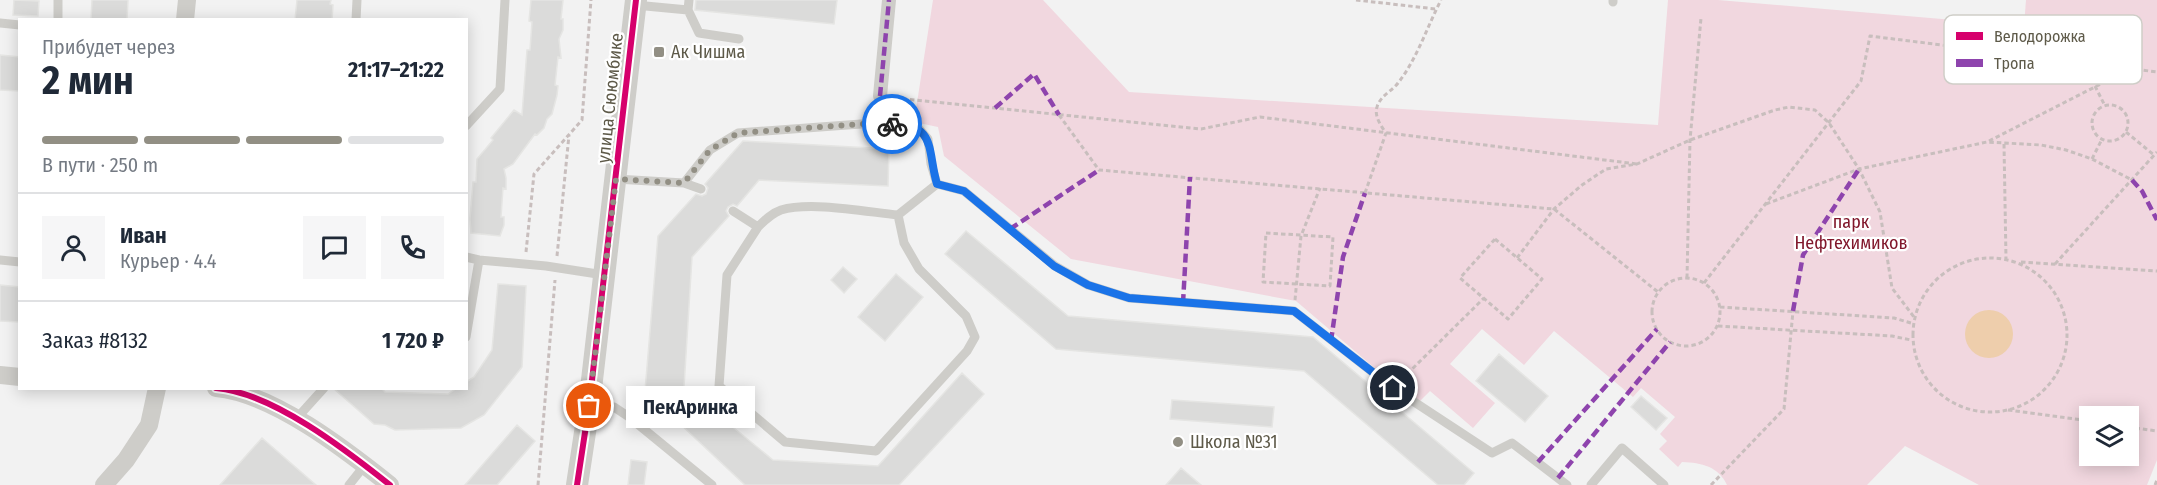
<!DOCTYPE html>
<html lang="ru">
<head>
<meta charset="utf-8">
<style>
  body { margin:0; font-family:"Fira Sans Condensed",sans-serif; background:#f6f6f7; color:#1f2937; height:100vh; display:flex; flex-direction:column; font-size:22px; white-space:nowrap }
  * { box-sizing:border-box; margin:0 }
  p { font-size:20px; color:#747a83 }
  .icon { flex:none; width:33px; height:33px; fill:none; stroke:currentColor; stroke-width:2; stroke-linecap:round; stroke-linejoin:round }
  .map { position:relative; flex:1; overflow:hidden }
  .side { position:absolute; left:18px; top:18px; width:450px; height:372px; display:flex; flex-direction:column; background:#fff; border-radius:0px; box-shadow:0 3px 15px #0003 }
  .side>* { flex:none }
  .buttons { position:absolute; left:2079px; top:406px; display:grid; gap:12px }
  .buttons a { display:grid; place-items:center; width:60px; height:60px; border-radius:0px; background:#fff; box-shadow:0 3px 15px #0003; font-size:30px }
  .pin { position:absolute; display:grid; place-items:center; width:51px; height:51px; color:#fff; margin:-26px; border:3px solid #fff; border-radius:50%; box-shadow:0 2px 6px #0007 }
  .courier { position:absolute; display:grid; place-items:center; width:60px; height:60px; margin:-30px; border:4px solid #1a73e8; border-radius:50%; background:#fff; color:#222; box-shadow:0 2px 8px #0007 }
  .bubble { position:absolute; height:42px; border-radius:0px; background:#fff; box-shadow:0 3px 15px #0003; font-size:20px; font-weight:700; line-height:42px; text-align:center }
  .headline em { font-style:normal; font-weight:700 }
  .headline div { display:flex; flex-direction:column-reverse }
  .headline { display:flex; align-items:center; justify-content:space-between; height:102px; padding:0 24px }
  h1 { font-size:39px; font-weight:700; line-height:45px }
  .bar { display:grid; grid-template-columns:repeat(4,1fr); gap:9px 6px; align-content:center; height:72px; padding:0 24px }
  .bar i { height:8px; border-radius:4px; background:#e0e1e3 }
  .bar .selected { background:#928f84 }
  .bar p { grid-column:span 4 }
  .line { display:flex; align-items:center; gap:15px; padding:0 24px; border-top:2px solid #e0e1e3 }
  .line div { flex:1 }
  .round { display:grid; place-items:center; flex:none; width:63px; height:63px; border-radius:0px; background:#f6f6f7 }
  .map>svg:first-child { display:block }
  .green { fill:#f1d7df; fill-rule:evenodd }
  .water { fill:#eeceac }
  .building { fill:#dbdbda; stroke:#e5e5e3; stroke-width:1.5 }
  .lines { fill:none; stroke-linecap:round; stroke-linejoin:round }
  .path { stroke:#c8bebd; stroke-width:3; stroke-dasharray:4.5 3; stroke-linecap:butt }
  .service { stroke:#cecdc9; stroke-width:9 }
  .pedestrian { stroke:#cecdc9; stroke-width:14 }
  .minor { stroke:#cecdc9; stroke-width:18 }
  .tertiary { stroke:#cecdc9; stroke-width:22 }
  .quiet { stroke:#8e44ad; stroke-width:4.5; stroke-dasharray:9 4.5; stroke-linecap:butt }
  .cycleway-casing { stroke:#fff; stroke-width:10 }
  .cycleway { stroke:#d6006c; stroke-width:6 }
  .done { stroke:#928f84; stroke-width:6; stroke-dasharray:0 10.8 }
  .route { stroke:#1a73e8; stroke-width:8 }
  .poi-dot { fill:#928f84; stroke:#fff; stroke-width:2 }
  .labels { text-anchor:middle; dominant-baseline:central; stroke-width:4.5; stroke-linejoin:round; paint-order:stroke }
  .poi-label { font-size:18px; fill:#5e5a49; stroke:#fff; text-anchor:start }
  .street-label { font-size:18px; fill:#5e5a49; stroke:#fff }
  .park-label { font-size:18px; fill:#81182c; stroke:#fff }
  .key { fill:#fff; stroke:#cfcec8; stroke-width:1.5 }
  .key-label { font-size:16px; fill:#5e5a49 }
</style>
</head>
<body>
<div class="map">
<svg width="2157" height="485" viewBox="0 0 2157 485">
  <rect width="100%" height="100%" fill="#f2f2f2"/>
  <path class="green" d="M933,0H1043L1129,92L1658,125L1668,0H1718L2024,26L2026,0H2157V460L2147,485H1979L1905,446L1867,485H1727C1718,466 1702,463 1682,462L1678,467L1659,449L1667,441L1660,434L1675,417L1641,388L1633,397L1554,331L1524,365L1482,329L1450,364L1495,403L1473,428L1430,391L1417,404L1296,301L1071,259L944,156L938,127L914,122ZM2090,417H2128V456H2090Z"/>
  <path class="water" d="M1965 334a24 24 0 1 1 48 0a24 24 0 1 1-48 0Z"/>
  <path class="building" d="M14,0L39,1L38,16L13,15Z
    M92,0H128L127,20H91Z
    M297,0H331L330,4L333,5L332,20H295Z
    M531,0H563L561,19H563V30L559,39L561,58L558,57L555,85L558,86L557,95L552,114L547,119L544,128L537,135L535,134L513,164L504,169L506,178V189L503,188L501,217H504V225L500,236L471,233L470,219L473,182H476L477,159L493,140L491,138L514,110L522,115L527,50H530L532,22L529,21Z
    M696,0H837L834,24L695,10Z
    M0,55L20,57V91L0,90Z
    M743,141L889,149L888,186L759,180L737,206L733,204L728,207L726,211L729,216L692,257L684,387L773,460L878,466L962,373L984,394L899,485H745L645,391L658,236L696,194L702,196L706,194L708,188L705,184Z
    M966,231L1068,316L1313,337L1474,473L1464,485H1438L1304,371L1056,349L945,254Z
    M843,267L857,279L844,293L831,280Z
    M896,274L923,297L885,341L858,317Z
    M498,284L526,286L522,367L484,415L461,428L395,430L385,425L374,424L333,388H381L385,392L448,394L457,388H466V382L474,377L492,350Z
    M0,285L20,287V322L0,321Z
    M1499,354L1548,396L1525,422L1476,381Z
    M1641,396L1667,418L1656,430L1631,407Z
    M1172,400L1274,407L1272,427L1170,419Z
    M517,425L535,441L497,485H465Z
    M262,438L316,485H220Z
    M631,460L647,462L644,485H628Z
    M1181,468L1201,485H1166Z"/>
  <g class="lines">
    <path class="path" d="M1356,0L1436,9
      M2095,86L2105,106
      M895,98L1201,129L1260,117L1637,164
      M2092 123a18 18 0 1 1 36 0a18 18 0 1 1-36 0Z
      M1059,115L1099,170L1554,209L1658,292
      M2126,132L2154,155
      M1989,141L2130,69
      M2004,144L2006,259
      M2092,159L2102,139
      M1365,193L1386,133C1381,126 1374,116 1377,107C1380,96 1392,91 1398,83C1417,59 1427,27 1441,0
      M1766,204L1859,169L1987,142L2041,145L2066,150L2092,159L2132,180
      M1266,233L1333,237L1330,286L1263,282Z
      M1495,239L1542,279L1508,319L1460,278Z
      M526,252L534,174L582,120L591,0
      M557,256L569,135
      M1517,258L1554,209L1582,185L1606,169L1637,164L1690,140L1775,110L1789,107L1815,110L1829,123L1859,169L1880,212L1892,288L1914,317
      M1913 335a77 77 0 1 1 154 0a77 77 0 1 1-154 0Z
      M2021,262L2157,271
      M2055,264L2157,152
      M1652 312a34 34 0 1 1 68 0a34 34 0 1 1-68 0Z
      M1687,278L1690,140L1701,18
      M1704,283L1861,81L1870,36L2157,72
      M1295,300L1301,236L1320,188
      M1720,307L1894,318L1911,323
      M1718,326L1892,336L1911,340
      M1402,379L1484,298
      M2008,410L2090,421
      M2128,427L2157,431
      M538,485L555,280
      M1711,485L1784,409L1793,311
      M2155,485L2157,480"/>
    <path class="service" d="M58,0V20
      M1613,2V0
      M635,5L688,10L689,0
      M688,10L699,33L739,39
      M356,20L357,0
      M0,23L20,25
      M466,126L500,89L505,0
      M616,179L684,183L701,189
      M684,183L710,150L738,133L861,124H906L920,130L928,139L931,164L937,184L964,191L1055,266L1088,285L1129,298L1294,311L1393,388L1492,453L1512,443L1567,485
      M733,211L758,227C765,220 772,213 781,210C811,201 867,212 898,215L937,184
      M758,227L727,275L719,386L785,442L876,451L967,351L975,337L966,316L919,269L904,243L898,215
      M466,257L479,260L546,266L604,275
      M0,260L20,262
      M466,337L479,260
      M589,406L614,407L629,417L712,485
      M296,419L324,388
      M349,485L365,465
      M1591,485L1622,448L1664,485"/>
    <path class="pedestrian" d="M880,96L889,0"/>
    <path class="minor" d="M185,20L187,0
      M0,375L20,377
      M216,388C273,393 346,450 390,485
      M104,485L126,460L149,425L157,388"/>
    <path class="tertiary" d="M577,485L589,406L636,0"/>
    <path class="quiet" d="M880,96L889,0
      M995,108L1034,74L1059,115
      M2132,180L2142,191L2157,220
      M1010,229L1099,170
      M1183,303L1190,177
      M1793,311L1803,255L1859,169
      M1331,341L1343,257L1365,193
      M1538,462L1657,329
      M1558,478L1670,342"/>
    <defs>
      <path id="cycleway" d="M216,388C273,393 346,450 390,485
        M577,485L589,406L636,0"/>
    </defs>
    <use href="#cycleway" class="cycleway-casing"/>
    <use href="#cycleway" class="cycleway"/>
  </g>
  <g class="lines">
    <path class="done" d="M589,406L616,179L684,183L710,150L738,133L861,124H892"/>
    <path class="route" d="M892,124C937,124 927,151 937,184L964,191L1054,266L1088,285L1129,298L1294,311L1393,388"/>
  </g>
  <g class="poi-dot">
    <rect x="653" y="46" width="12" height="12" rx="3"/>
    <circle cx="1178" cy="442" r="6"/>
  </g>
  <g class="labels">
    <g class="poi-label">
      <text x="671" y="52">Ак Чишма</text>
      <text x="1190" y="442">Школа №31</text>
    </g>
    <g class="street-label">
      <text transform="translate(610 98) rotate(-84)">улица Сююмбике</text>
    </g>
    <g class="park-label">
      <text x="1851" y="222">парк<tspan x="1851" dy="21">Нефтехимиков</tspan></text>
    </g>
  </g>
  <rect x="1944" y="15" width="198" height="69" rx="9" class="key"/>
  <rect x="1956" y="32" width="27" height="8" fill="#d6006c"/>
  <rect x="1956" y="59" width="27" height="8" fill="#8e44ad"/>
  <g class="key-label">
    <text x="1994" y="42">Велодорожка</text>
    <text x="1994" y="69">Тропа</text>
  </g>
</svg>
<div class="buttons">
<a><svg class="icon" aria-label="layers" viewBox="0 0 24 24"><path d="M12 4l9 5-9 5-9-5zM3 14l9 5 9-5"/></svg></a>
</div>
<div class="pin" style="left:589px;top:406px;background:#ea580c"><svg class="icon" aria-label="bag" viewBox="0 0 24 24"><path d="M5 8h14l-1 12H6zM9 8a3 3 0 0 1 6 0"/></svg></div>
<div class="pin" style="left:1393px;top:388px;background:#1f2937"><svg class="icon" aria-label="home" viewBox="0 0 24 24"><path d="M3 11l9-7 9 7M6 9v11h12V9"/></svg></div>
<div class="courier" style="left:892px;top:124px"><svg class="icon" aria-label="bike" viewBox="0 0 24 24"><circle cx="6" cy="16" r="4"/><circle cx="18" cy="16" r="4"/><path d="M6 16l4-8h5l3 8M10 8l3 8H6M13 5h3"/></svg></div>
<div class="bubble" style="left:626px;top:386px;width:129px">ПекАринка</div>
<section class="side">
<div class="headline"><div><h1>2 мин</h1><p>Прибудет через</p></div><em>21:17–21:22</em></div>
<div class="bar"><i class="selected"></i><i class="selected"></i><i class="selected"></i><i></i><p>В пути · 250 m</p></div>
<div class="line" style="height:108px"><a class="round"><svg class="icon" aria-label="person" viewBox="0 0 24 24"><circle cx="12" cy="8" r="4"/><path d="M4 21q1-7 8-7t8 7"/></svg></a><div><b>Иван</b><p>Курьер · 4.4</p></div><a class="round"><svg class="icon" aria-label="chat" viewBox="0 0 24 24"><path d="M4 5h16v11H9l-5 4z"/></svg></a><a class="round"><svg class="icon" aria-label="phone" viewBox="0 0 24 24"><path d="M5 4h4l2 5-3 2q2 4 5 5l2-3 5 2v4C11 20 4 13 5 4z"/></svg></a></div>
<div class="line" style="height:78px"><div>Заказ #8132</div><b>1 720 ₽</b></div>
</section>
</div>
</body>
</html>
